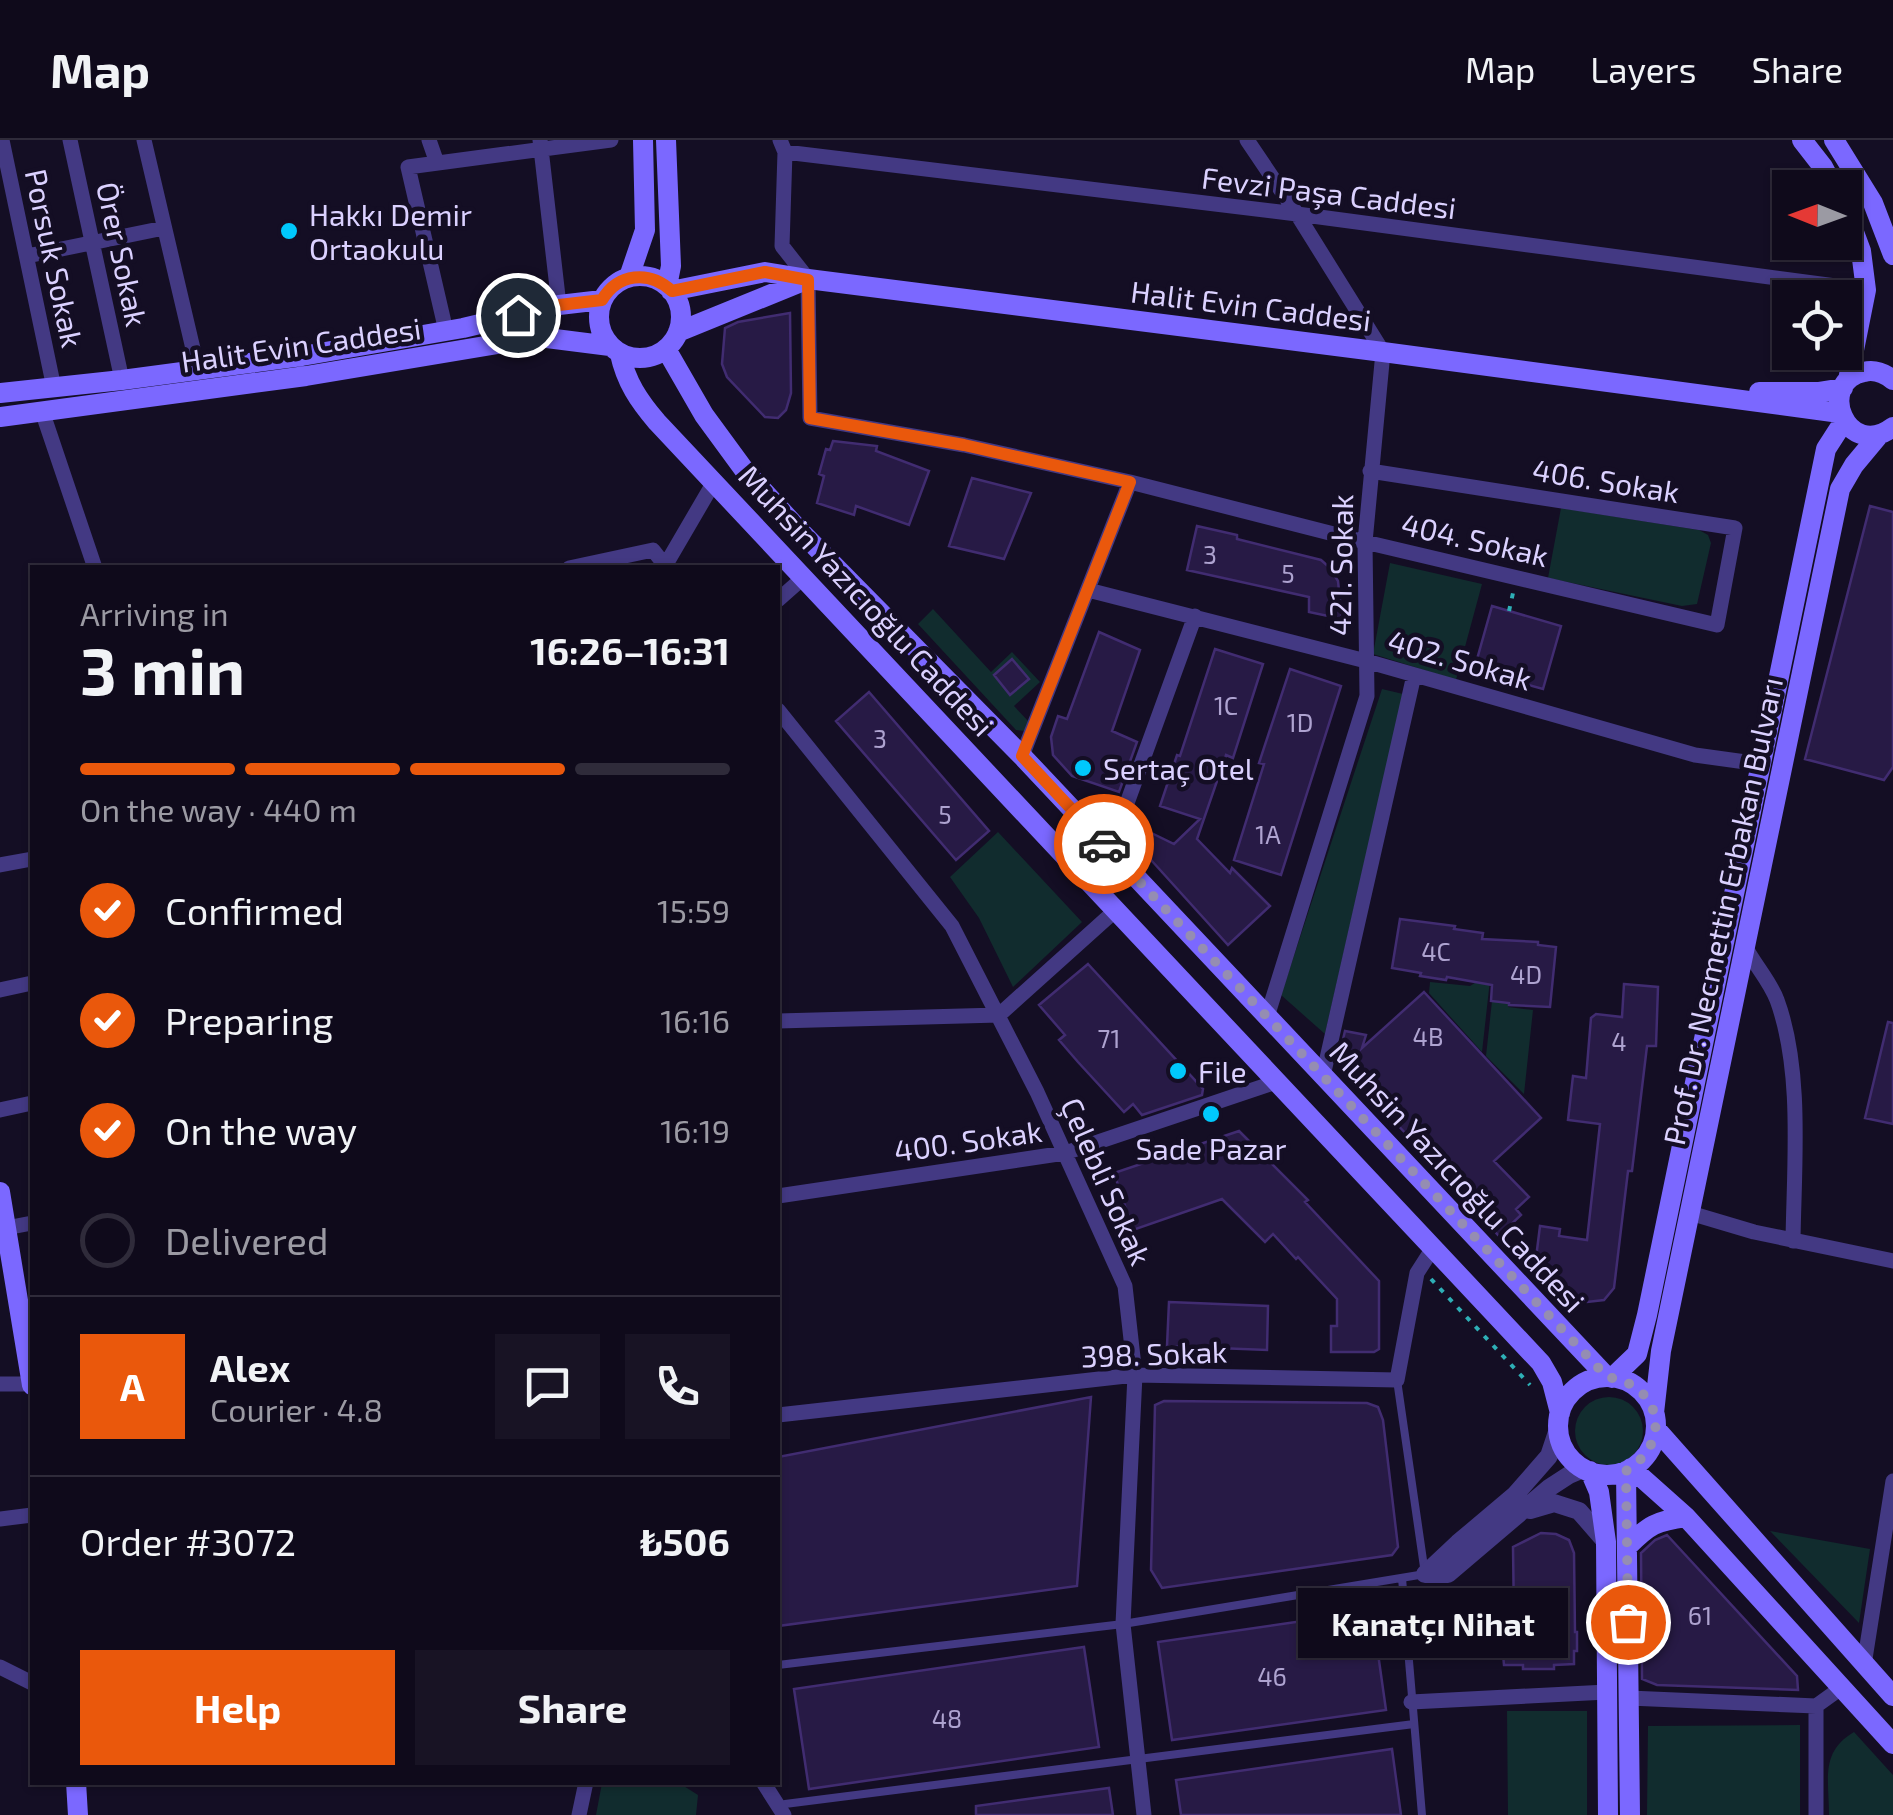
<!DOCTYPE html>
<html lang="en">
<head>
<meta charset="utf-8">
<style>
  body { margin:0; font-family:"Exo 2",sans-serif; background:#181324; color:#f1f3f6; height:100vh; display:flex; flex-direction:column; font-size:38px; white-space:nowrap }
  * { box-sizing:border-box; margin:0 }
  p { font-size:32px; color:#9b9aa3 }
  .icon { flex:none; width:55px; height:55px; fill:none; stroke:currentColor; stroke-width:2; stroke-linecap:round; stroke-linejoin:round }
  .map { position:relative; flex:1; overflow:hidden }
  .panel { position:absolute; left:30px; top:425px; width:750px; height:1220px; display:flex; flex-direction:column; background:#0f0a1b; border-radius:0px; box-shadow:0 2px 8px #0004,0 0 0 2px #2f2b3a }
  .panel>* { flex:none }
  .needle { width:65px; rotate:271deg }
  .buttons { position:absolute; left:1772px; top:30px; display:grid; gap:20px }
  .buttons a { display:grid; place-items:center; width:90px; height:90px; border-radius:0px; background:#0f0a1b; box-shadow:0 2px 8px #0004,0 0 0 2px #2f2b3a; font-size:50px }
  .pin { position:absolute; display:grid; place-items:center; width:85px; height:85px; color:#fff; margin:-42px; border:5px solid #fff; border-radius:50%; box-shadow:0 2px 10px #0007 }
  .courier { position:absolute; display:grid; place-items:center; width:100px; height:100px; margin:-50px; border:8px solid #ea580c; border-radius:50%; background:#fff; color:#222; box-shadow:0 2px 12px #0007 }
  .bubble { position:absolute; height:70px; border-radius:0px; background:#0f0a1b; box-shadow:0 2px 8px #0004,0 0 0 2px #2f2b3a; font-size:32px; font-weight:700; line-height:70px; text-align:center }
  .summary em { font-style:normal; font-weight:700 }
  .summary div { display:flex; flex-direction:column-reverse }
  .summary { display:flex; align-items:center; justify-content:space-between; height:170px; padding:0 50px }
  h1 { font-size:65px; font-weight:700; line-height:75px }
  .bar { display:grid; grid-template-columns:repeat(4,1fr); gap:15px 10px; align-content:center; height:120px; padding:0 50px }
  .bar i { height:12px; border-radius:8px; background:#2f2b3a }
  .bar .selected { background:#ea580c }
  .bar p { grid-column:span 4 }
  .line { display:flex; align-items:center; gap:25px; padding:0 50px; border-top:2px solid #2f2b3a }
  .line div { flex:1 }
  .round { display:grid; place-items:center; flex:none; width:105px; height:105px; border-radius:0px; background:#181324 }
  ol { padding:0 50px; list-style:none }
  li { display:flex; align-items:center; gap:30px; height:110px }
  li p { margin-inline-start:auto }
  li .icon { padding:10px; border-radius:50%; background:#ea580c; color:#fff; stroke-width:4 }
  li:last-child { color:#9b9aa3 }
  li i { width:55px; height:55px; border:5px solid #2f2b3a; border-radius:50% }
  .button { display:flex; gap:20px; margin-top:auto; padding:20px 50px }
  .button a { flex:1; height:115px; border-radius:0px; background:#ea580c; color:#fff; font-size:40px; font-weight:700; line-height:115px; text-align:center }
  .button a+a { background:#181324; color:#f1f3f6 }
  header { display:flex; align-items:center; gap:60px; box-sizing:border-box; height:140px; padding:0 50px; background:#0f0a1b; border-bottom:2px solid #2f2b3a }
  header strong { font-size:48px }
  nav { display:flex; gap:55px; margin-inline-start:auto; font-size:35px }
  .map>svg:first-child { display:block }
  .green { fill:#112c2e }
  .building { fill:#271a45; stroke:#412c71; stroke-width:2.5 }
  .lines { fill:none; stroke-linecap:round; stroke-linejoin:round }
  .path { stroke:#2eafb6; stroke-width:4; stroke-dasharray:5 8; stroke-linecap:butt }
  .service { stroke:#433983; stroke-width:8 }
  .minor { stroke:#433983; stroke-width:15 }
  .tertiary { stroke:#433983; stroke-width:18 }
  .secondary { stroke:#7b68ff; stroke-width:20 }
  .done { stroke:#958db2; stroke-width:10; stroke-dasharray:0 18 }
  .route { stroke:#ea580c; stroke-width:12 }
  .poi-dot { fill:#00c8fc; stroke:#140e24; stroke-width:4 }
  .labels { text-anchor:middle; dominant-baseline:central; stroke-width:9; stroke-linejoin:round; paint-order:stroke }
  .number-label { font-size:25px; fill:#aea3d0 }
  .street-label { font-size:30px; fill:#dbd1ff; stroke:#140e24 }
  .poi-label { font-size:30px; fill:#dbd1ff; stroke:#140e24; text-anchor:start }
</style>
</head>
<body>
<header>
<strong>Map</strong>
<nav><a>Map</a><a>Layers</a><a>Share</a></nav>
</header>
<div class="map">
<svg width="1893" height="1675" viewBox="0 0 1893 1675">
  <rect width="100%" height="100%" fill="#140e24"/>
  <path class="green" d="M1561,368L1699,390L1708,395L1711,403L1697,464L1682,466L1548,438Z
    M1390,423L1482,444L1456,540L1373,514Z
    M933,469L991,532L1012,512L1040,542L1014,566L1030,583L1024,591L1016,590L918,484Z
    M1382,549L1403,554L1325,894L1281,855Z
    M998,692L1082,782L1013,847L979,778L950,737Z
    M1490,840L1482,912L1429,853L1430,842L1470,846L1478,841Z
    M1492,861L1508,863V867L1533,870L1524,954L1486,916Z
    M1575 1291a34 34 0 1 1 68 0a34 34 0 1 1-68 0Z
    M1770,1391L1870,1409L1859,1483Z
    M1507,1571H1587V1675H1508Z
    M1800,1585V1675H1647L1648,1586Z
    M1854,1592L1893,1635V1675H1829C1829,1639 1820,1612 1854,1592Z
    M602,1643H679L698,1655L696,1675H596Z"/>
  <path class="building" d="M790,173L791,253L786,270L778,278L765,277L727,237L722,224L725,188L738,182Z
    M833,301L877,306L876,311L929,331L909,385L856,366L854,375L817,363L824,336L819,334L826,309L830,310Z
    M972,338L1031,353L1004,419L949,406Z
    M1870,366L1893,372V627L1884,640L1805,619Z
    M1197,386L1237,395V399L1321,420L1329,427L1338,441L1342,479L1309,472V457L1187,430Z
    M1492,466L1561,486L1543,549L1474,530Z
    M1099,492L1140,510L1112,591L1137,602L1119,652L1072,636L1053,615L1051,597L1058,576L1067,579Z
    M1215,509L1263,524L1233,618L1226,615L1197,699L1230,733L1232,728L1270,766L1228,805L1142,710L1135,685L1174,704L1200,679L1160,666L1177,615L1180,616Z
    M1012,519L1029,539L1010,555L994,535Z
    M1290,529L1341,546L1281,735L1234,720L1264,624L1259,623Z
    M869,552L989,691L956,720L836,581Z
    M1400,779L1455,786L1454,789L1483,793L1482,799L1538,802V805L1556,807L1550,867L1509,865V863L1491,861L1492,845L1447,837L1446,840L1420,836L1421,833L1392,828Z
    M1088,824L1203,949L1202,955L1142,975L1133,964L1124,972L1078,922L1059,900L1065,895L1039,865Z
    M1624,844L1658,847L1656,906H1647L1632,1031H1628L1614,1148L1604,1160L1587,1162L1575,1156L1536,1118L1540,1086L1560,1089L1559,1096L1587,1100L1600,984L1568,980L1573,936L1586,938L1591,878L1596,874L1622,877Z
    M1424,852L1541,978L1494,1021L1529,1057L1516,1069L1521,1075L1499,1096L1448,1043L1459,1033L1429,1001L1421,1010L1338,921L1345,891L1366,895L1362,908Z
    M1888,882L1893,883V984L1865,978Z
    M1239,991L1308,1060L1305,1062L1379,1141V1209L1374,1212H1331V1186H1337V1159L1298,1117L1296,1119L1273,1094L1265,1102L1222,1059L1133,1090L1114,1033Z
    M1169,1162L1268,1166L1267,1210L1167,1206Z
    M1091,1257L1077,1446L778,1486V1317Z
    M1164,1261L1367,1263L1378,1267L1383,1280L1398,1407L1392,1415L1162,1448L1151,1430L1155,1265Z
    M1541,1393L1556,1394L1569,1400L1574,1413L1575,1492H1577V1511H1574V1524L1554,1525V1529H1523V1525H1504L1501,1493H1505L1504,1481L1514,1480L1513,1407Z
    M1667,1395L1797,1536L1798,1550L1657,1545L1642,1539L1641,1413L1655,1400Z
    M1372,1471L1386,1570L1172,1600L1158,1502Z
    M1084,1507L1099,1607L809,1649L794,1549Z
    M1392,1609L1401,1675H1181L1176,1640Z
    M1109,1648L1113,1675H976V1666Z"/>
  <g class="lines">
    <path class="path" d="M1509,471L1513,453
      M1431,1139L1530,1245
      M1413,1458L1433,1453"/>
    <path class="service" d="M1402,1438L1422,1675
      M778,1525L1123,1484L1425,1434L1397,1240
      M785,1664L1414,1584"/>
    <path class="minor" d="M2,0L54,248
      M70,0L122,240
      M144,0L198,230
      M429,0L437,23
      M540,0L559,165
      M780,0L785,12L782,106L808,139L810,278L964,305L1130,342L1365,402L1717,485L1735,388L1370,331
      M1247,0L1297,74L1383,212L1365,402L1367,556L1267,877
      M785,12L1297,74L1866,150
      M27,116L164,88
      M446,191L408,27L611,0
      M42,271L95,428
      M665,426L714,342
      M569,428L653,410L667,428
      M1088,450L1366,521L1695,615L1760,624
      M778,460L804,437
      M778,570L952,786L1037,952L1125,1146L1135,1235L1123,1484L1144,1675
      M1022,616L1130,342
      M1110,710L1195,476
      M0,725L32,719
      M1745,806C1754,824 1770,841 1777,860C1803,931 1794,1025 1793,1101
      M0,850L32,843
      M778,881L999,875L1117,769
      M1323,936L1414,535
      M0,970L32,963
      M778,1056L1065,1013L1276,942
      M1690,1073L1754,1092L1893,1121
      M6,1088L32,1083
      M0,1244H32
      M778,1275L1135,1235L1397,1240L1417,1133L1433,1108
      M0,1379L32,1375
      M1864,1525L1893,1341
      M0,1527L32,1543
      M1629,1558L1816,1566L1841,1548
      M1411,1562L1607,1552
      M763,1642L784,1675
      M579,1675L586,1642
      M1816,1675V1566"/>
    <path class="tertiary" d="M1558,1289L1549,1316L1515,1355L1458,1403L1425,1434H1448L1549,1348L1569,1335L1583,1329
      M1530,1370L1554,1363L1579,1371L1606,1402"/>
    <path class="secondary" d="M666,0L671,126L667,146
      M1802,0L1823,27L1834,48
      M1834,0L1873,63L1893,115
      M1845,68L1861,111L1866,150L1848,240
      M599 177a41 41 0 1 1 82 0a41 41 0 1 1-82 0Z
      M629,137L645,90L643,0
      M671,151L765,132L808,139L1383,212L1840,273
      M678,192L806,140
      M666,209L704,275L745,331L801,392L1022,616L1607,1237
      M620,214C626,242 639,261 657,282L1541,1223L1552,1242L1560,1273
      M1893,240C1884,233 1875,229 1864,232C1815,242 1847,322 1893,287
      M1759,252H1818L1843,248
      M0,253L122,240L302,216L463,188L559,165L602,160
      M0,277L306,236L539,197L610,206
      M0,1052L32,1245
      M1558 1286a49 49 0 1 1 98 0a49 49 0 1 1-98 0Z
      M1612,1238L1637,1214L1647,1175L1826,309L1844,281
      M1654,1273L1661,1211L1840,349L1854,325L1879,295
      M1656,1289L1893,1556
      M1631,1328L1686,1377L1893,1604
      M1590,1331L1599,1352L1606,1402L1608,1675
      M1626,1331L1630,1675
      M1628,1406C1649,1385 1656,1381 1686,1377
      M76,1642L78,1675"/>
  </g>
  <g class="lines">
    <path class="done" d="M1104,704L1607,1237C1662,1245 1673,1302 1626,1331L1628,1482"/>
    <path class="route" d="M518,175L559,165L602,160C618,133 649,130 672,151L765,132L808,140L810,278L964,305L1130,342L1022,616L1104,704"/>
  </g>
  <g class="poi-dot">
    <circle cx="289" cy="91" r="10"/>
    <circle cx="1083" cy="628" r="10"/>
    <circle cx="1178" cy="931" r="10"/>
    <circle cx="1211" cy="974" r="10"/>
  </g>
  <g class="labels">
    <g class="number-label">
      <text x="1210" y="414">3</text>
      <text x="1288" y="433">5</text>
      <text x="1226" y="565">1C</text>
      <text x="1300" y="582">1D</text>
      <text x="880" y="598">3</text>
      <text x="945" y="674">5</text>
      <text x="1268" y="694">1A</text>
      <text x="1436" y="811">4C</text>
      <text x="1526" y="834">4D</text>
      <text x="1428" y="896">4B</text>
      <text x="1109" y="898">71</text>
      <text x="1619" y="901">4</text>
      <text x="1700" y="1475">61</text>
      <text x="1272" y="1536">46</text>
      <text x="947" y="1578">48</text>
    </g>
    <g class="street-label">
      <text transform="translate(1329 52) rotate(7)">Fevzi Paşa Caddesi</text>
      <text transform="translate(123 114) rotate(78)">Örer Sokak</text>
      <text transform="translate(55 118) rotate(78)">Porsuk Sokak</text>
      <text transform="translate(1251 165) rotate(7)">Halit Evin Caddesi</text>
      <text transform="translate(301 204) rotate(-8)">Halit Evin Caddesi</text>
      <text transform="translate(1606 340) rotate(9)">406. Sokak</text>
      <text transform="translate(1475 399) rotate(13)">404. Sokak</text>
      <text transform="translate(1340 425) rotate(-89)">421. Sokak</text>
      <text transform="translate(867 460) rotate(47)">Muhsin Yazıcıoğlu Caddesi</text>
      <text transform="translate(1460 519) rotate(16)">402. Sokak</text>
      <text transform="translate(1722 771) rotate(-78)">Prof. Dr. Necmettin Erbakan Bulvarı</text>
      <text transform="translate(968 1000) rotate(-8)">400. Sokak</text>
      <text transform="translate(1458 1036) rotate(47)">Muhsin Yazıcıoğlu Caddesi</text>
      <text transform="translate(1107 1041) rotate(66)">Çelebli Sokak</text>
      <text transform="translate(1154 1213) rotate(-2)">398. Sokak</text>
    </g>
    <g class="poi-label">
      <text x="309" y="74">Hakkı Demir<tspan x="309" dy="34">Ortaokulu</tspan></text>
      <text x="1103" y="628">Sertaç Otel</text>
      <text x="1198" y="931">File</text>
      <text x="1211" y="1008" text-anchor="middle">Sade Pazar</text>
    </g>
  </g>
</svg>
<div class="buttons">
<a><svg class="needle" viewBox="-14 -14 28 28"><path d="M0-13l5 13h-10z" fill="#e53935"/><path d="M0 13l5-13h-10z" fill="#9b9aa3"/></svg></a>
<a><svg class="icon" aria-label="locate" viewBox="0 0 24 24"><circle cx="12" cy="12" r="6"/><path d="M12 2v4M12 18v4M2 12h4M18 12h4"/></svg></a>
</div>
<div class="pin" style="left:1628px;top:1482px;background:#ea580c"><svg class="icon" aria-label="bag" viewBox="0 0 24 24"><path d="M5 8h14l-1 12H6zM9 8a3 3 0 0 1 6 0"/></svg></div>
<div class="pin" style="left:518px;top:175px;background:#1f2937"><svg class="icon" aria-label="home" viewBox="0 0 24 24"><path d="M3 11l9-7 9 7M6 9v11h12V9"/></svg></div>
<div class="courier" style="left:1104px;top:704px"><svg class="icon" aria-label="car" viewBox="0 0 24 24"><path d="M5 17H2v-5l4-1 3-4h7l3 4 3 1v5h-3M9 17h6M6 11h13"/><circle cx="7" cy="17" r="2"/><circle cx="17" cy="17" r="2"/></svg></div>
<div class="bubble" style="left:1298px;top:1448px;width:270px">Kanatçı Nihat</div>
<section class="panel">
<div class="summary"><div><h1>3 min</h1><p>Arriving in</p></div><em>16:26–16:31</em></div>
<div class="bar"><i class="selected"></i><i class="selected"></i><i class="selected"></i><i></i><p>On the way · 440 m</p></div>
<ol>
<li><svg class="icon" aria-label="check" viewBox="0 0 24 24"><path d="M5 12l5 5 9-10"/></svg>Confirmed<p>15:59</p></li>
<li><svg class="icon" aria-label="check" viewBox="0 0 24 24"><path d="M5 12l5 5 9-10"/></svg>Preparing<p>16:16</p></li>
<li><svg class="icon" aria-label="check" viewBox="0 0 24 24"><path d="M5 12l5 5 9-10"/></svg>On the way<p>16:19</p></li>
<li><i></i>Delivered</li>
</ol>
<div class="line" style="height:180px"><b class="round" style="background:#ea580c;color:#fff">A</b><div><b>Alex</b><p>Courier · 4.8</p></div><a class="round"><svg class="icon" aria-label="chat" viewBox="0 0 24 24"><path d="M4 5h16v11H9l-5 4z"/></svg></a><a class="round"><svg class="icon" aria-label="phone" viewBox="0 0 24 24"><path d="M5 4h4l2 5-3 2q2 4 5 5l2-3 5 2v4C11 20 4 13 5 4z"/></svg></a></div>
<div class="line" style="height:130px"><div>Order #3072</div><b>₺506</b></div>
<div class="button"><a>Help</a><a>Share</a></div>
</section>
</div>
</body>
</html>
